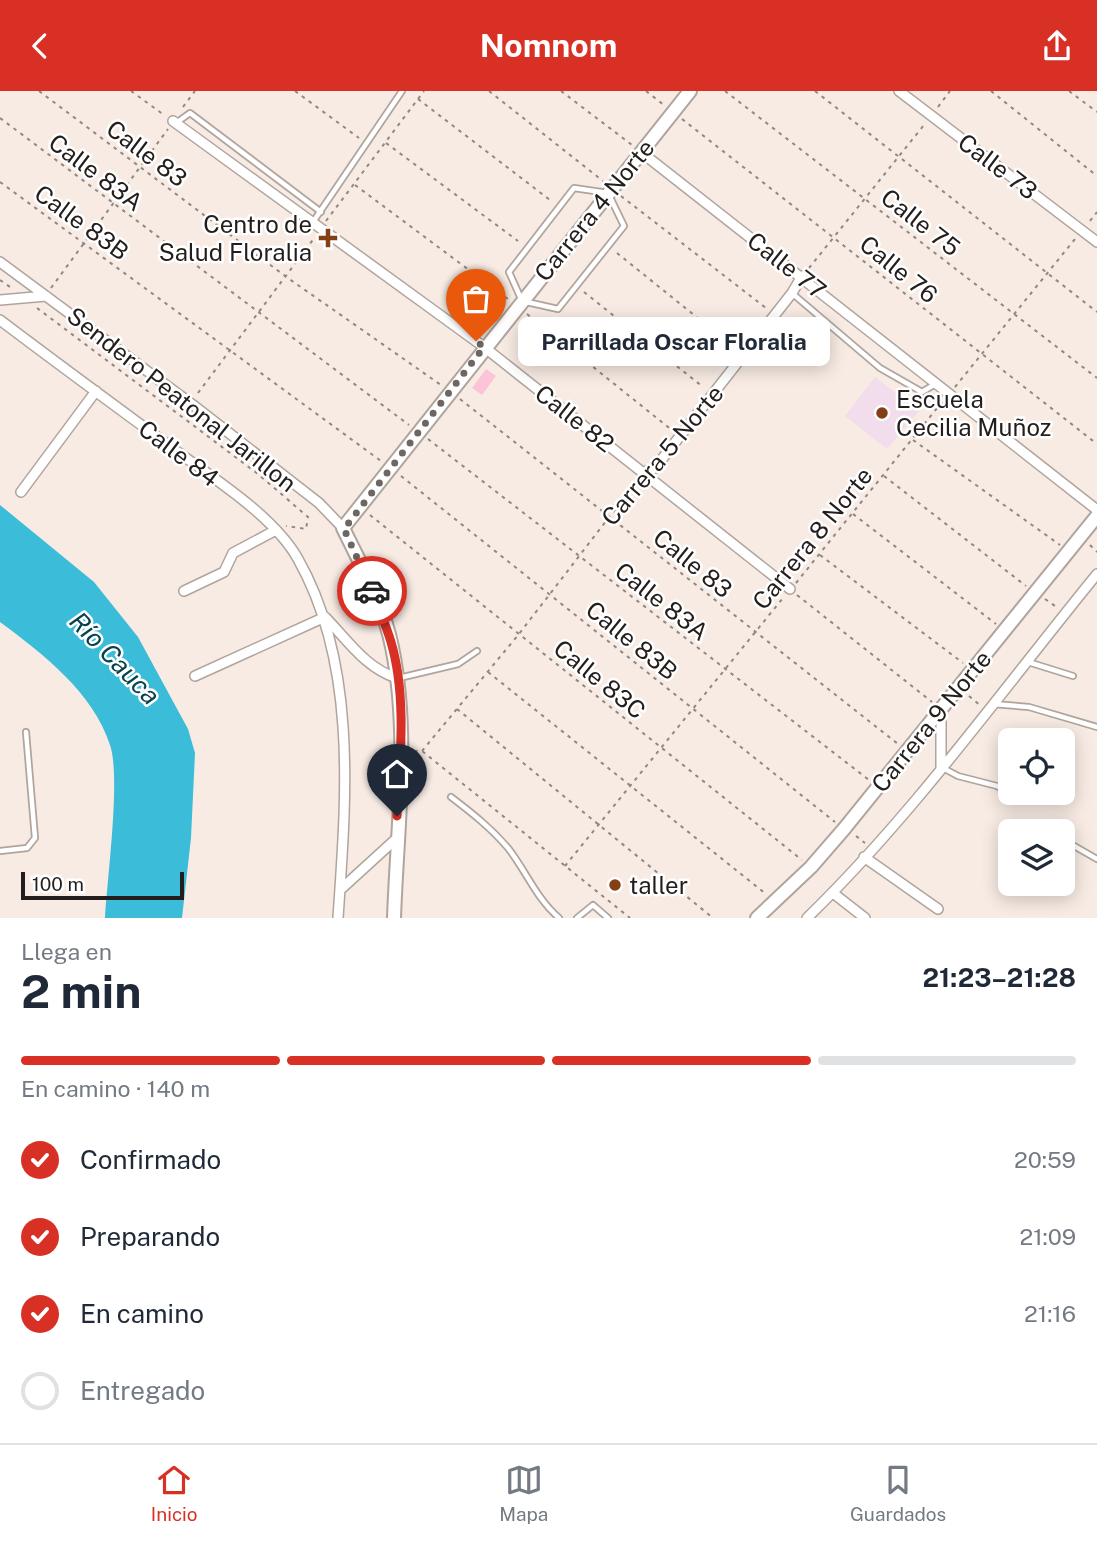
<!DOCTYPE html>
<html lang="es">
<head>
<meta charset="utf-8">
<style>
  body { margin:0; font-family:"Public Sans",sans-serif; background:#f2f2f3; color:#1f2937; height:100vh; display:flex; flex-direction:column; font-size:26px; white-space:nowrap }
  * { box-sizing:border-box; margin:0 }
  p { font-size:23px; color:#747a83 }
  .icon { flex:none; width:38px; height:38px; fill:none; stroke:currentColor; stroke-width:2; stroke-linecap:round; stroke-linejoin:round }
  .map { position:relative; height:827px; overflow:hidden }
  .details { display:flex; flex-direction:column; background:#fff; flex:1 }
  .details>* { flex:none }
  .controls { position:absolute; left:998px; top:637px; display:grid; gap:14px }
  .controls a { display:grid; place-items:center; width:77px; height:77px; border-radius:10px; background:#fff; box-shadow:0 4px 18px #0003; font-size:35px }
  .scale { position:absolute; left:21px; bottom:18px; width:163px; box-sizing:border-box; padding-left:7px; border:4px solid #231e1c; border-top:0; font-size:19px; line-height:24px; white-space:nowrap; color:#231e1c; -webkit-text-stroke:5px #fff; paint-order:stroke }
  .pin { position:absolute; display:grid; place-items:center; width:60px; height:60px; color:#fff; margin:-72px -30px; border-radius:50% 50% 50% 0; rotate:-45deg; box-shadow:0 0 7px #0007 }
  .pin .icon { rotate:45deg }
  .courier { position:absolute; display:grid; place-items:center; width:70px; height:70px; margin:-35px; border:5px solid #d93025; border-radius:50%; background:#fff; color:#222; box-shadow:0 2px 9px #0007 }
  .bubble { position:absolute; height:49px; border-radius:10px; background:#fff; box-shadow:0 4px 18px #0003; font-size:23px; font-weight:700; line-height:49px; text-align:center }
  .overview em { font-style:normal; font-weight:700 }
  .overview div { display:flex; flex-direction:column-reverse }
  .overview { display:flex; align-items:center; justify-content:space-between; height:119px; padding:0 21px }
  h1 { font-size:46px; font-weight:700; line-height:52px }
  .bar { display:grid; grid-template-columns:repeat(4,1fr); gap:10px 7px; align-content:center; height:84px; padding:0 21px }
  .bar i { height:9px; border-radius:5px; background:#e0e1e3 }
  .bar .current { background:#d93025 }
  .bar p { grid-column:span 4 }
  ol { padding:0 21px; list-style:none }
  li { display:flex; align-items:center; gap:21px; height:77px }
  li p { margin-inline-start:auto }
  li .icon { padding:7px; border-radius:50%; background:#d93025; color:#fff; stroke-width:4 }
  li:last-child { color:#747a83 }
  li i { width:38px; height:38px; border:4px solid #e0e1e3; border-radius:50% }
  header { display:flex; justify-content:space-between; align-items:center; height:91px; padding:0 21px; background:#d93025; color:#fff; font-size:32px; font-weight:700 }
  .dock { display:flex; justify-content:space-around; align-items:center; height:98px; border-top:2px solid #e0e1e3; background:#fff; font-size:19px; color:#747a83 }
  .dock a { display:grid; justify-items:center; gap:4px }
  .dock .current { color:#d93025 }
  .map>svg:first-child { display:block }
  .education { fill:#f1ddec }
  .water { fill:#3bbcd8 }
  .building { fill:#fcc4d8 }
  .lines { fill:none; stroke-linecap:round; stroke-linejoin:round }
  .lane-casing { stroke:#b0a59e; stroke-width:8 }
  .street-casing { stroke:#b0a59e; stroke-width:12 }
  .secondary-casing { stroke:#b0a59e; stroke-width:16 }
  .path { stroke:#918883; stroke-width:2; stroke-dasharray:3.5 5; stroke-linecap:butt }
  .lane { stroke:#fff; stroke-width:4.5 }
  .street { stroke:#fff; stroke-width:9 }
  .secondary { stroke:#fff; stroke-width:12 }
  .done { stroke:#6d6662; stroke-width:7; stroke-dasharray:0 12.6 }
  .route { stroke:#d93025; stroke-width:9 }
  .poi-dot { fill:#843f16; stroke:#fff; stroke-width:2.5 }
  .labels { text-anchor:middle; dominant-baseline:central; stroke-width:5; stroke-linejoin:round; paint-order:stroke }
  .street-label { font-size:24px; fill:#231e1c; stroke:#fff }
  .poi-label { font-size:24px; fill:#231e1c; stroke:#fff; text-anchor:start }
  .water-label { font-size:26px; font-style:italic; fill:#08424e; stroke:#fff }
</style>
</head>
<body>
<header><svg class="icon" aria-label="back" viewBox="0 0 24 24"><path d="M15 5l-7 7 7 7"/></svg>Nomnom<svg class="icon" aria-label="share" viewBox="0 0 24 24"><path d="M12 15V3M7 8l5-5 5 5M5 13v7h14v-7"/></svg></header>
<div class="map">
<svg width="1097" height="827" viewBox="0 0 1097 827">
  <rect width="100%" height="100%" fill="#f7ebe3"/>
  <path class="education" d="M875,286L919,320L887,358L845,325Z"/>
  <path class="water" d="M0,414L94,491L138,546L188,638L195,662L191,747L182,827H105C107,788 121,686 110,654C93,601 43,563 0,531Z"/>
  <path class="building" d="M486,278L496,285L482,304L472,297Z"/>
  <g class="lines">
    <defs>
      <path id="lane" d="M176,32L190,22L321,121
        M574,97L608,102L624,135L558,218L522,210L509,181Z
        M313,131L402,0
        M793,203L880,277L922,301L937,292
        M1028,571L1073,585
        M399,587L458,573L477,560
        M993,613L1029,616L1097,636
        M943,677L958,685L997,695L1022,710
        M451,706C472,722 491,737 508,757C526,780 536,807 559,827
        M1062,748L1097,768
        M0,760L27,757L35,747L26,641
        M577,827L593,814L608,827"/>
      <path id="street" d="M899,0L1097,151
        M173,30L484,256L790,498
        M641,61L1097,419
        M0,171L193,314L319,412L343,437
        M0,209L46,205
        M0,229C58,273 117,316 175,359C214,388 274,425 298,468C358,574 346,709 338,827
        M644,381L655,377L792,202L802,185
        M21,401L96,300
        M184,500L224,481L233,462L276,439
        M326,527C348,550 367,578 397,587
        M195,585L325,526
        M941,676V618
        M864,766L938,818
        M340,799L397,747
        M833,802L865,827
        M807,827C914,723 1003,598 1097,483"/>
      <path id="secondary" d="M394,827C397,738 410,643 392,556C384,515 361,474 343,437L690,0
        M757,827L811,776L844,738L1097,425"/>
    </defs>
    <use href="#lane" class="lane-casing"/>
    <use href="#street" class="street-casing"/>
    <use href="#secondary" class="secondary-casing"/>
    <path class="path" d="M39,0L285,185L441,294
      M131,0L164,24
      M295,0L359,47
      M489,0L603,90
      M561,0L632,54
      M646,0L664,14
      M725,0L1097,287
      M815,0L1097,221
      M991,0L1097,85
      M1069,0L1097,21
      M418,8L550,109
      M183,16L195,0
      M938,16L950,0
      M0,27L409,334
      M682,28L1097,353
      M386,52L518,150
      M0,91L381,370
      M355,94L508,208
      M621,105L766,217
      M326,130L424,0
      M1090,130L1097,121
      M617,162L735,257
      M809,177L924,34
      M0,189L13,198
      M51,197L168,38
      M584,201L703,296
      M37,217L258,383L308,426L306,438L286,435
      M527,223L673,340
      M955,296L1075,148
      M198,302L315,146
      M460,308L898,653
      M428,348L869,689
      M913,349L1060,454
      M401,385L835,731
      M884,385L1026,495
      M853,423L996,533
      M370,424L802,769
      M1090,454L1097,461
      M820,464L963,572
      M796,492L942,311
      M797,504L932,611
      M1045,508L1058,517
      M488,581L766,803
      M969,605L981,615
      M457,618L713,827
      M414,660H422L630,827
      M422,660L519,543L637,390
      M856,745L865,752
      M565,775L783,507"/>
    <use href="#lane" class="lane"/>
    <use href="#street" class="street"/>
    <use href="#secondary" class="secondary"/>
  </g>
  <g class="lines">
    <path class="done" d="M372,500L344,438L484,256L476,250"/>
    <path class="route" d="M372,500C378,517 386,534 391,551C407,605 400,669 397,725"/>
  </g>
  <g class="poi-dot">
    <path d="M324.5 136.5h7v7h7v7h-7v7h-7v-7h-7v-7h7z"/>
    <circle cx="882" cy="322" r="7"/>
    <circle cx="615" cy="794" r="7"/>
  </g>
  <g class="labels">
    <g class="street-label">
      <text transform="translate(147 62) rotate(37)">Calle 83</text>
      <text transform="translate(998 75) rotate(37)">Calle 73</text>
      <text transform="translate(96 81) rotate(37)">Calle 83A</text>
      <text transform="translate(594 119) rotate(-51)">Carrera 4 Norte</text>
      <text transform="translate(82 131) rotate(36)">Calle 83B</text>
      <text transform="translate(921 131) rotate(38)">Calle 75</text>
      <text transform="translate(787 174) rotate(38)">Calle 77</text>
      <text transform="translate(899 178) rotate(39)">Calle 76</text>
      <text transform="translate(182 308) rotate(38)">Sendero Peatonal Jarillon</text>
      <text transform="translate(575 327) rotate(38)">Calle 82</text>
      <text transform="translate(179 362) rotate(37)">Calle 84</text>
      <text transform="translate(662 364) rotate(-50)">Carrera 5 Norte</text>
      <text transform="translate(812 447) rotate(-51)">Carrera 8 Norte</text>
      <text transform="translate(693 472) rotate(39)">Calle 83</text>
      <text transform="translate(662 510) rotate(38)">Calle 83A</text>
      <text transform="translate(632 549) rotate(39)">Calle 83B</text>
      <text transform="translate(600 588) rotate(39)">Calle 83C</text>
      <text transform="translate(931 630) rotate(-51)">Carrera 9 Norte</text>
    </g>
    <g class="poi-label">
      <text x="312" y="133" text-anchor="end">Centro de<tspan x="312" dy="28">Salud Floralia</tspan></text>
      <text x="896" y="308">Escuela<tspan x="896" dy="28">Cecilia Muñoz</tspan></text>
      <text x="629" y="794">taller</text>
    </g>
    <g class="water-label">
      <text transform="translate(115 567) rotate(46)">Río Cauca</text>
    </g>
  </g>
</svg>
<div class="controls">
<a><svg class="icon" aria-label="locate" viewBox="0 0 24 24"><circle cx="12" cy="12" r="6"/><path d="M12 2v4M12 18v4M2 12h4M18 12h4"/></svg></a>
<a><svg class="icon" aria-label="layers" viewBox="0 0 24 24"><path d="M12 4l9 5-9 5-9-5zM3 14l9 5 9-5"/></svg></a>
</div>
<div class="scale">100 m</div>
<div class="pin" style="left:476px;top:250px;background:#ea580c"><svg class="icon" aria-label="bag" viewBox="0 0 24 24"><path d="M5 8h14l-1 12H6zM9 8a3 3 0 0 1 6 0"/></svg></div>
<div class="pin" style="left:397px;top:725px;background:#1f2937"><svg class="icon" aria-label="home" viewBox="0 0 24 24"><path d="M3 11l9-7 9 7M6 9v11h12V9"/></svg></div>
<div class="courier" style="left:372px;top:500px"><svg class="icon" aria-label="car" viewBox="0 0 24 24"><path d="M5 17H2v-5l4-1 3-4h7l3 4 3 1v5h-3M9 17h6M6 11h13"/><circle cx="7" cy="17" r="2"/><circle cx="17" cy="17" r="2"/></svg></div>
<div class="bubble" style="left:518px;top:226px;width:312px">Parrillada Oscar Floralia</div>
</div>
<section class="details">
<div class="overview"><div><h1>2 min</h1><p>Llega en</p></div><em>21:23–21:28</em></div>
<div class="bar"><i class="current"></i><i class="current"></i><i class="current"></i><i></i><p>En camino · 140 m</p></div>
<ol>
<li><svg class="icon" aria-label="check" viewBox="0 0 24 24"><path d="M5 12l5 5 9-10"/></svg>Confirmado<p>20:59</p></li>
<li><svg class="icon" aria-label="check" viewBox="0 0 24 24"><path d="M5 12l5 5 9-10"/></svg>Preparando<p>21:09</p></li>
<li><svg class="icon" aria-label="check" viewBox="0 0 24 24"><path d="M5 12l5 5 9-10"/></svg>En camino<p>21:16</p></li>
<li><i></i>Entregado</li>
</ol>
</section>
<nav class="dock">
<a class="current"><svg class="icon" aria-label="home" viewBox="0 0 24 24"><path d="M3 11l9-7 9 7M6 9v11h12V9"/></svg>Inicio</a>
<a><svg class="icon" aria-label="map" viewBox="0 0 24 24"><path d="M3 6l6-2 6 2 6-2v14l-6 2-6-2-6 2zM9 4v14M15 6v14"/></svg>Mapa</a>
<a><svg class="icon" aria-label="saved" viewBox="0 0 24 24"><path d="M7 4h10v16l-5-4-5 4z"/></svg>Guardados</a>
</nav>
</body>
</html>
